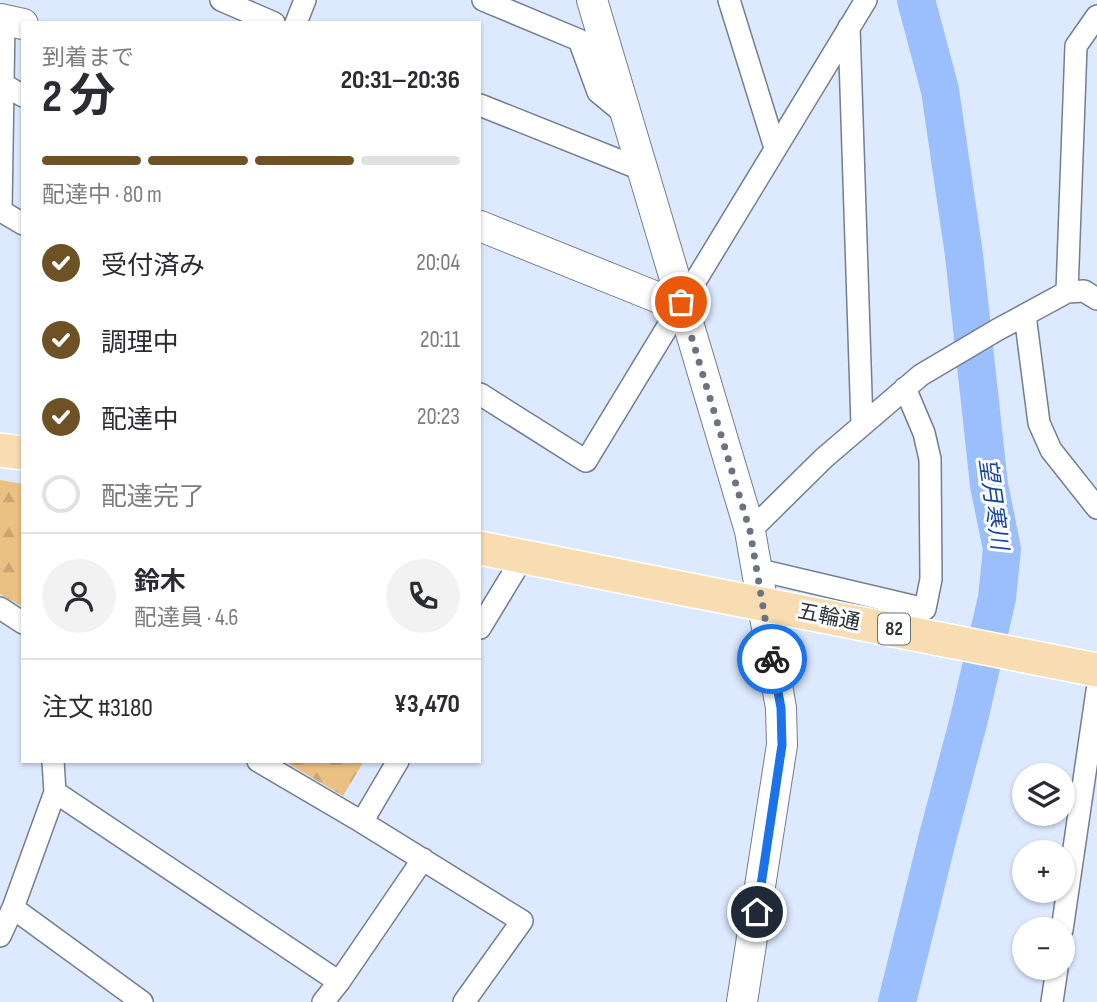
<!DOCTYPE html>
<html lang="ja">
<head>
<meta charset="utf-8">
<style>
  body { margin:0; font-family:"Sofia Sans Condensed","Noto Sans JP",sans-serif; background:#f2f2f3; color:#2b2b33; height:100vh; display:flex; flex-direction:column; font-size:26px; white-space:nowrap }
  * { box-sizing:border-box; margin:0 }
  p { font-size:23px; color:#7c7c81 }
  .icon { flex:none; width:38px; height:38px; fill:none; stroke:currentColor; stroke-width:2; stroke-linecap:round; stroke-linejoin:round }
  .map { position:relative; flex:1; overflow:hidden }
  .sheet { position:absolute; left:21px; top:21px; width:460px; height:742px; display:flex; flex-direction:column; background:#fff; border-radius:0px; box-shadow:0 2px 5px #0004 }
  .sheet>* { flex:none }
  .controls { position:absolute; left:1012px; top:763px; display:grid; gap:14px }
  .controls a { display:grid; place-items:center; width:63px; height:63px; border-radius:50%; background:#fff; box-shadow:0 2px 5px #0004; font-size:35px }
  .pin { position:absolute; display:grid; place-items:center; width:60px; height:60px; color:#fff; margin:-30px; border:4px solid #fff; border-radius:50%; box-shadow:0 2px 7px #0007 }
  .courier { position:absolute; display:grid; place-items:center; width:70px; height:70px; margin:-35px; border:5px solid #1a73e8; border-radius:50%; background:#fff; color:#222; box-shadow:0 2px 9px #0007 }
  .headline em { font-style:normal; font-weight:700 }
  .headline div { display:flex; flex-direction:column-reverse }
  .headline { display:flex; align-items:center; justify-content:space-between; height:119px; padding:0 21px }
  h1 { font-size:46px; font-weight:700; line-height:52px }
  .bar { display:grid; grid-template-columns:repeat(4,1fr); gap:10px 7px; align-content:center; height:84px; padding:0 21px }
  .bar i { height:9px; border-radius:5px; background:#e1e1e2 }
  .bar .on { background:#6e5225 }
  .bar p { grid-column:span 4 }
  .line { display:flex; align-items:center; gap:18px; padding:0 21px; border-top:2px solid #e1e1e2 }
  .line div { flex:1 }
  .round { display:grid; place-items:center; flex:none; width:74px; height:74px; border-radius:37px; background:#f2f2f3 }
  ol { padding:0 21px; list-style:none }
  li { display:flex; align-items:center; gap:21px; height:77px }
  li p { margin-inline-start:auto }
  li .icon { padding:7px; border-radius:50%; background:#6e5225; color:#fff; stroke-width:4 }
  li:last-child { color:#7c7c81 }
  li i { width:38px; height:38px; border:4px solid #e1e1e2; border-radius:50% }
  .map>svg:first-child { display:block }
  .forest { fill:url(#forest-firs) }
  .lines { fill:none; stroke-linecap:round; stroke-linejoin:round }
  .river { stroke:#9bbffd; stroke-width:38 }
  .street-casing { stroke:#737e90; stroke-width:24 }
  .secondary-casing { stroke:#737e90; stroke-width:32 }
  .primary-casing { stroke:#fff; stroke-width:36 }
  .street { stroke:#fff; stroke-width:21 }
  .secondary { stroke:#fff; stroke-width:30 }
  .primary { stroke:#f8dcb2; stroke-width:33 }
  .primary-bridge-casing { stroke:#fff; stroke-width:36; stroke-linecap:butt }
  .primary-bridge { stroke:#f8dcb2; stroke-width:33 }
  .done { stroke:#6b737f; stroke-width:7; stroke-dasharray:0 12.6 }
  .route { stroke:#1a73e8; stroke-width:9 }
  .labels { text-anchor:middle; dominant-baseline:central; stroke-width:6; stroke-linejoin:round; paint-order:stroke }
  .shield { fill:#fff; stroke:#6d7076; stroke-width:2 }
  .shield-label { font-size:19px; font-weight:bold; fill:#2e333b }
  .street-label { font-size:21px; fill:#2e333b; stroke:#fff }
  .water-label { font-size:23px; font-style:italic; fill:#16469e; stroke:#fff }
</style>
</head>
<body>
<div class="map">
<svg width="1097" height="1002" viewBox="0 0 1097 1002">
  <defs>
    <pattern id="forest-firs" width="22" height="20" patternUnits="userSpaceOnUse" patternTransform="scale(1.75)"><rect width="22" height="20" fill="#ebc183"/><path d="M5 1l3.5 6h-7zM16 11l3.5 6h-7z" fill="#caa672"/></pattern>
  </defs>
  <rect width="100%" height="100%" fill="#dde9fe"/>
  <path class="forest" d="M0,480L23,484V607L0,594Z
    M284,761H364L343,796Z"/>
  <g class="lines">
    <path class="river" d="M897,1002L937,840L969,719L997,598L1002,549L989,485L964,255L940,90L916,0"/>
    <defs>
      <path id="street" d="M221,0L274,23
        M483,0L579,40L598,92L627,116
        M729,0L775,148
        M4,20L1,211L23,224
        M296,23L305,0
        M849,27L862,425
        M3,84L23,96
        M480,105L643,170
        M1067,292L1076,46L1097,16
        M1025,315L1039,423L1051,450L1097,508
        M480,394L586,461L866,0
        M750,531L824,458L921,375L997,330L1067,292L1084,291L1097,299
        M755,569L925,609L931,579L930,459L924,433L905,388
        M0,608L23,623
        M480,628L523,557
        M258,761L362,822L522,921L464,1002
        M55,792L339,982L323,1002
        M362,822L398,761
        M13,908L142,1002
        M1062,930L1097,691
        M0,936L13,908L55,792L53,761
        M339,982L423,859
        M1052,1002L1057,968"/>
      <path id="secondary" d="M592,0L750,531L781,708L782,745L742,1002
        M0,19L23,24
        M480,226L659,298L681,301"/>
      <path id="primary" d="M0,450L23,453
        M480,548L690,590"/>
    </defs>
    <use href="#street" class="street-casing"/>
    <use href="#secondary" class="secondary-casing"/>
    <use href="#primary" class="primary-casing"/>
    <use href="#street" class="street"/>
    <use href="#secondary" class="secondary"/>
    <use href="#primary" class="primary"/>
    <defs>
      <path id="primary-bridge" d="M690,590L1097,670"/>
    </defs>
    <use href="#primary-bridge" class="primary-bridge-casing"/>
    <use href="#primary-bridge" class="primary-bridge"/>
  </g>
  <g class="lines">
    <path class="done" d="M681,302L750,531L772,659"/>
    <path class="route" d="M757,912L782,745L781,708L772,659"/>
  </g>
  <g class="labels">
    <rect class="shield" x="878" y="613.5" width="32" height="31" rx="5"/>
    <g class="shield-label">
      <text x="894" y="629">82</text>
    </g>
    <g class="street-label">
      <text transform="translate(829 617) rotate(11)">五輪通</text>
    </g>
    <g class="water-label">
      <text transform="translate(993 504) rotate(82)">望月寒川</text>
    </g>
  </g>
</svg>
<div class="controls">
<a><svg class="icon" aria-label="layers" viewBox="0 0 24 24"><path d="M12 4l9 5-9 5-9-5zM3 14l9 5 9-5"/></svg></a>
<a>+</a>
<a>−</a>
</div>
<div class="pin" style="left:681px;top:302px;background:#ea580c"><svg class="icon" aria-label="bag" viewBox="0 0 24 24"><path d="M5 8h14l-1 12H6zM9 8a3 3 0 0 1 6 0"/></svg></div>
<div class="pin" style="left:757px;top:912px;background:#1f2937"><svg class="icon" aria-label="home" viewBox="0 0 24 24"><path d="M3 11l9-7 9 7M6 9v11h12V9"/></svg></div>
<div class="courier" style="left:772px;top:659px"><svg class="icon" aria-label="bike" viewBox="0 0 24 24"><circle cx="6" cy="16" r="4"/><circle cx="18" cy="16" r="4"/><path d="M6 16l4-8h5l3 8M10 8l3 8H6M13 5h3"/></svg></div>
<section class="sheet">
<div class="headline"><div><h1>2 分</h1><p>到着まで</p></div><em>20:31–20:36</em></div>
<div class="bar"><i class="on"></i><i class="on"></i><i class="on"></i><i></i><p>配達中 · 80 m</p></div>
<ol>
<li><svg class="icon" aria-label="check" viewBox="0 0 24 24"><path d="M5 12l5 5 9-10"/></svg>受付済み<p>20:04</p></li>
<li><svg class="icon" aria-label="check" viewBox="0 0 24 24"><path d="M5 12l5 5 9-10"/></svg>調理中<p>20:11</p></li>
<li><svg class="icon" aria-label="check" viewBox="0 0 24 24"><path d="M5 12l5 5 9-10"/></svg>配達中<p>20:23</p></li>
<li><i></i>配達完了</li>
</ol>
<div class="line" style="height:126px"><a class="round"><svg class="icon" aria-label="person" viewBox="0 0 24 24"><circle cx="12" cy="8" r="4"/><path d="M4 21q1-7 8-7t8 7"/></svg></a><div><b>鈴木</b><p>配達員 · 4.6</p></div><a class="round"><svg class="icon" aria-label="phone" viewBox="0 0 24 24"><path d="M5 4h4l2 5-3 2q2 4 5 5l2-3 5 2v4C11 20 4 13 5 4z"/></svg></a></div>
<div class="line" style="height:91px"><div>注文 #3180</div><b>¥3,470</b></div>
</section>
</div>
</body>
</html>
